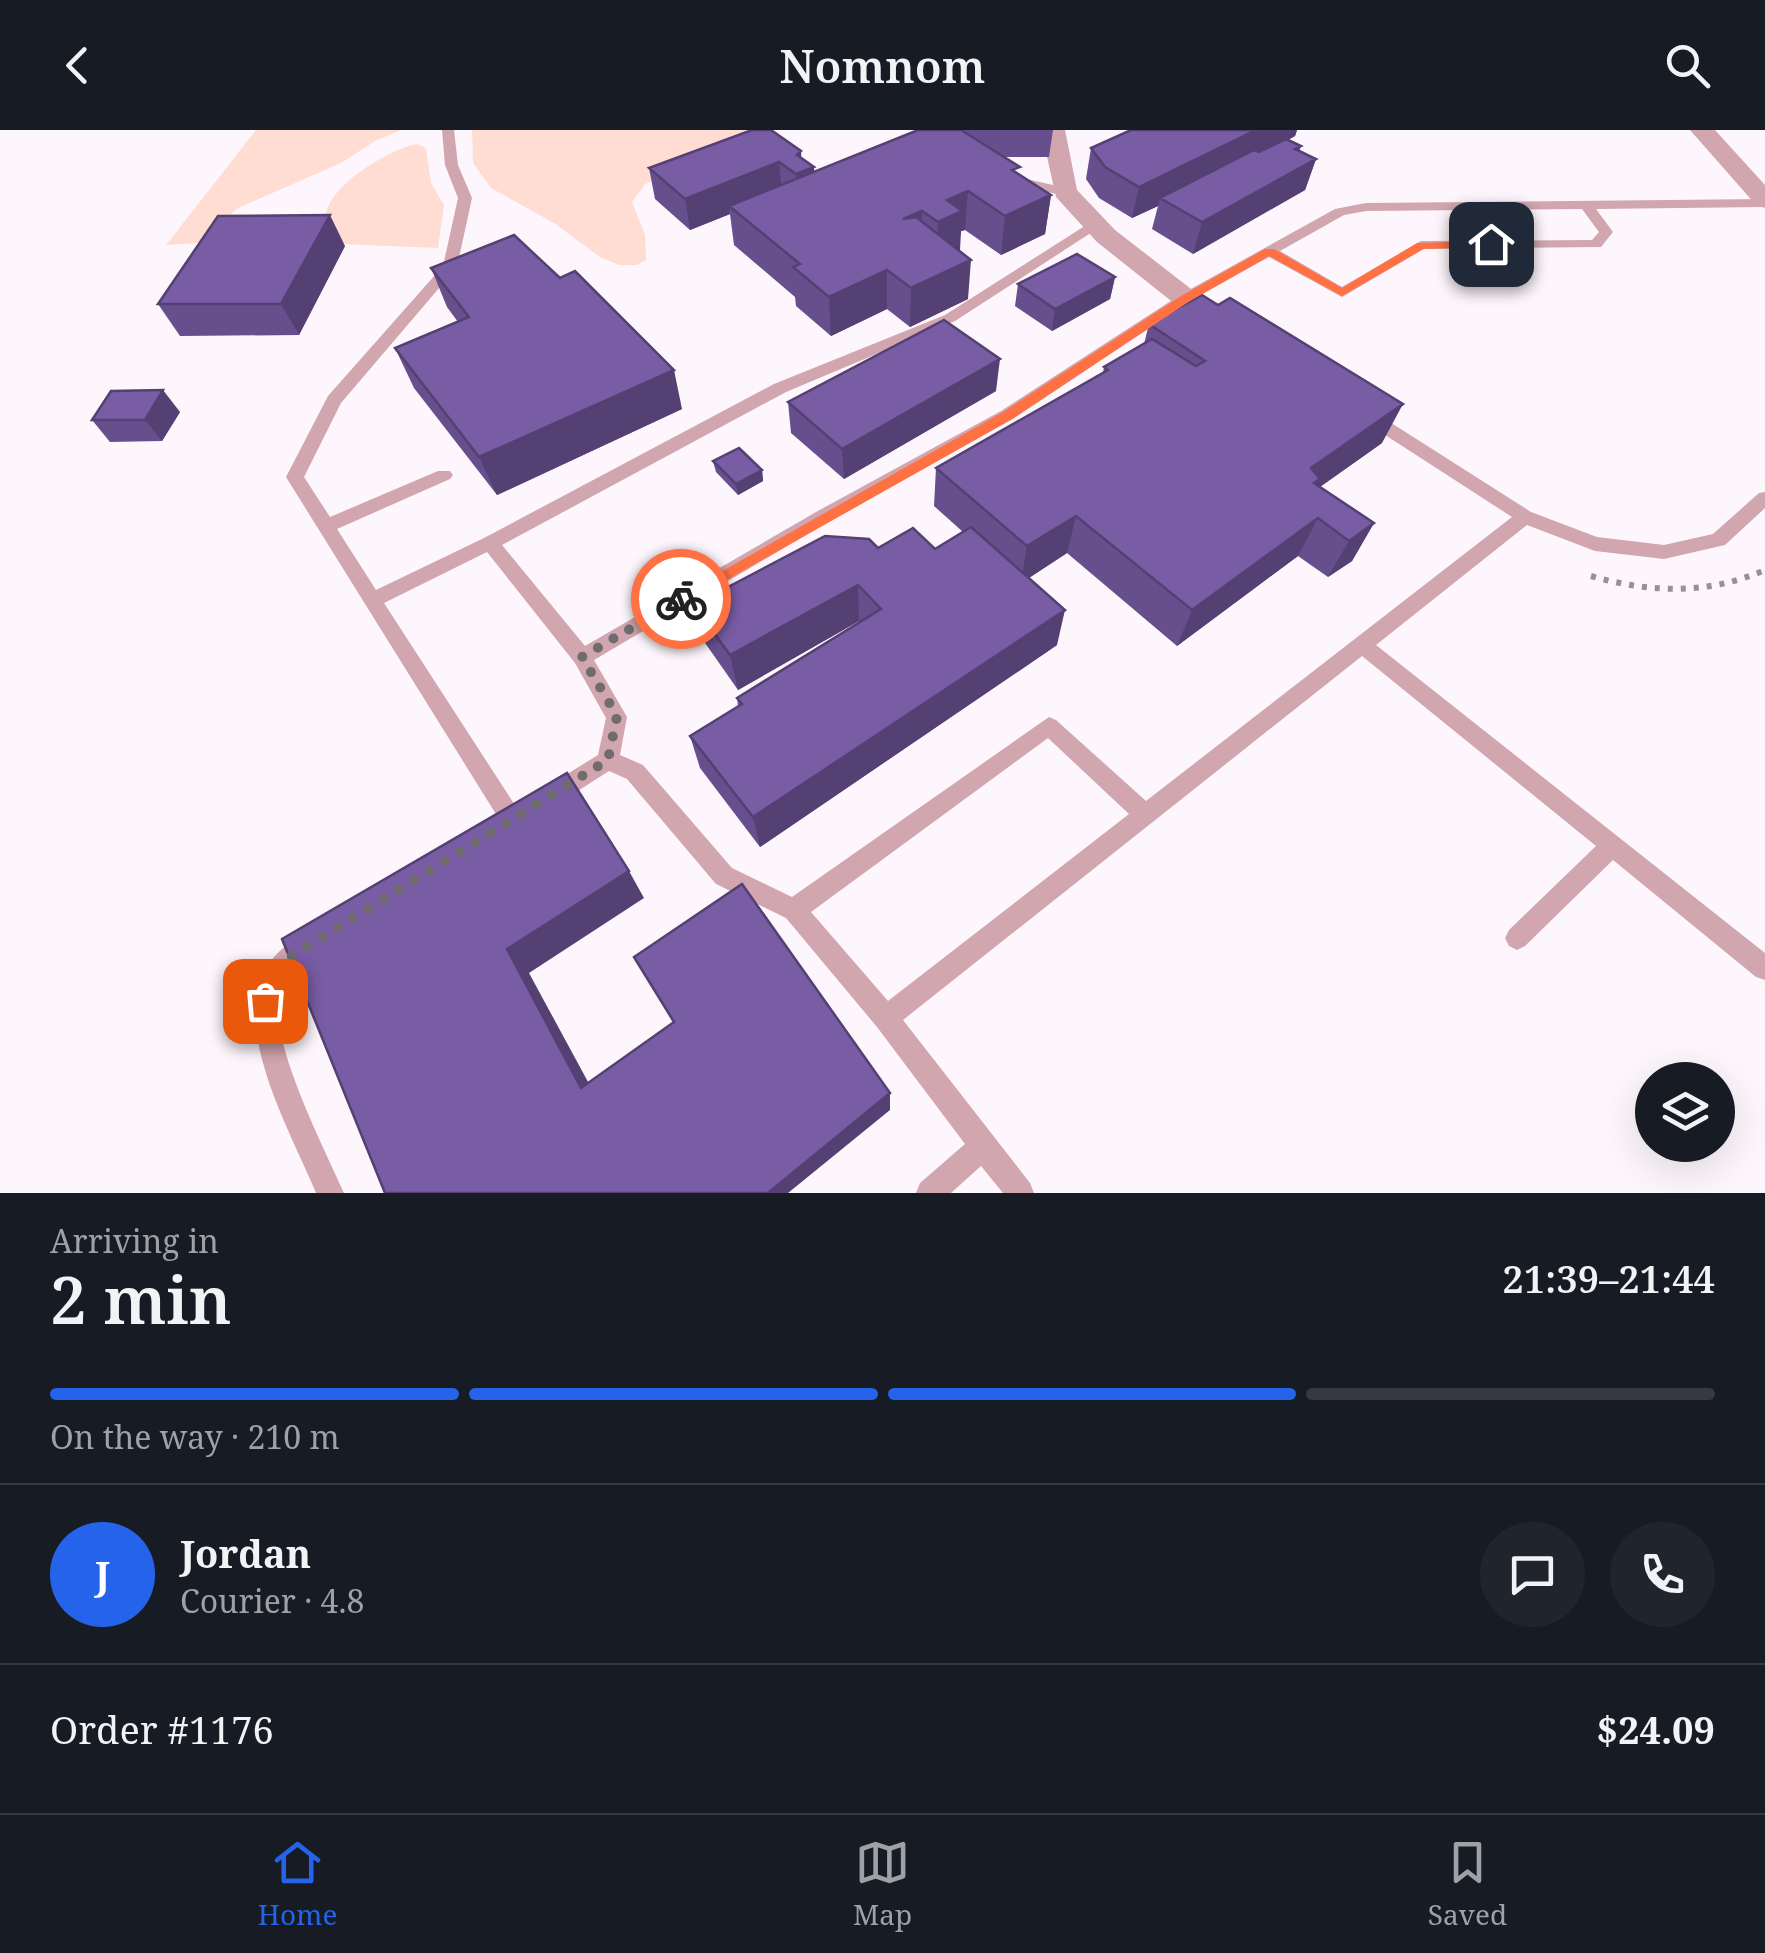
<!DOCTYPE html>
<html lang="en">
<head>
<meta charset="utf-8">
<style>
  body { margin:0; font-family:"Noto Serif",serif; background:#20242c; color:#f1f3f6; height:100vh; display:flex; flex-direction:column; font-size:38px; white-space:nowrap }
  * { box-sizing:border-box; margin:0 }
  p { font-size:32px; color:#9ea1a6 }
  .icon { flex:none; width:55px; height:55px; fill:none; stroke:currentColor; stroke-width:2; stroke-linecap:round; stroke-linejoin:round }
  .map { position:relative; height:1063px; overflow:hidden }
  .panel { display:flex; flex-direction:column; background:#171b24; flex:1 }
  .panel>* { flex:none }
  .tools { position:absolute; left:1635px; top:932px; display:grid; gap:20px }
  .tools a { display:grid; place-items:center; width:100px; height:100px; border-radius:50%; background:#171b24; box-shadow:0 10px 40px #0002; font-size:50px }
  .pin { position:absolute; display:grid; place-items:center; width:85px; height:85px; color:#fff; margin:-42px; border-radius:20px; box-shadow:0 5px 15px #0006 }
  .courier { position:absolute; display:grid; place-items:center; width:100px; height:100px; margin:-50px; border:8px solid #ff7043; border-radius:50%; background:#fff; color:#222; box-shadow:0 2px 12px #0007 }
  .headline em { font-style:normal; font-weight:600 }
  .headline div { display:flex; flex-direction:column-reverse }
  .headline { display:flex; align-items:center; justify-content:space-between; height:170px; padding:0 50px }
  h1 { font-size:65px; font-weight:600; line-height:75px }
  .bar { display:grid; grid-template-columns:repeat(4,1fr); gap:15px 10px; align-content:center; height:120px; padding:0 50px }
  .bar i { height:12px; border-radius:8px; background:#363941 }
  .bar .selected { background:#2563eb }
  .bar p { grid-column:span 4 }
  .line { display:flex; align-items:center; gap:25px; padding:0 50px; border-top:2px solid #363941 }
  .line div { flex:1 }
  .round { display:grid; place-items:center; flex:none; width:105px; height:105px; border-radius:52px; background:#20242c }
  header { display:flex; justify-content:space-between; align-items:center; height:130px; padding:0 50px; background:#171b24; font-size:45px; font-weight:600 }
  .menu { display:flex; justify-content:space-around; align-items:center; height:140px; border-top:2px solid #363941; background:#171b24; font-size:28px; color:#9ea1a6 }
  .menu a { display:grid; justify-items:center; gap:5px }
  .menu .selected { color:#2563eb }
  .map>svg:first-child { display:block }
  .green { fill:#ffddd2 }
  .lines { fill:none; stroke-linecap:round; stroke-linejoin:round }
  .path { stroke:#969195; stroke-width:6; stroke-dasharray:5 8; stroke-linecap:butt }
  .lane { fill:#d1a6ae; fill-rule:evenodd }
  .street { fill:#d1a6ae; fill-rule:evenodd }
  .wall { fill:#674f8d }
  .shaded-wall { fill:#544073 }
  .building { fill:#785ca4; stroke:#544073; stroke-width:2.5 }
  .route { fill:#ff7043 }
  .done { stroke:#6f6b6e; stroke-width:10; stroke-dasharray:0 18 }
</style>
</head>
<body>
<header><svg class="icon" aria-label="back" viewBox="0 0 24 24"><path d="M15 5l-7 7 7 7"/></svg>Nomnom<svg class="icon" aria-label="search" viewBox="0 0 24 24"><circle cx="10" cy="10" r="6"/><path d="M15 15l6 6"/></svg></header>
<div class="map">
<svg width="1765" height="1063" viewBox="0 0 1765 1063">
  <rect width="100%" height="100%" fill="#fdf6fc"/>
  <path class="green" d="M256,0H401L375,11L341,33L238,78L198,113L166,115Z
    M472,0H765L645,54L632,72L645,105L646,130L637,135H619L600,127L554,93L491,58L473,33Z
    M417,14L426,18L431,53L444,75L438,118L340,114C336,108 329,100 327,93C317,61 391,18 417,14Z"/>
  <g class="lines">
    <path class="path" d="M1591,446C1651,463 1707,465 1765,440"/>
    <path class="lane" d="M442,0H454L458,35L472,68L457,137L341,273L304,347L330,387L438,341H450L453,345L450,349L337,399L376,460L484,408L774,254L945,185L1091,92L1103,95L955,191L786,262L502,415L585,516L816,382L1001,281L1180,165L1335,79L1366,73L1765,69V77L1596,79L1613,102L1601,117L1424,119L1342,167L1269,127L1190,171L1013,289L828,392L594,530L627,587L620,625L643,635L732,738L792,767L1049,587L1056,590L1146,671L1512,387L1362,290V282H1374L1531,382L1597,407L1664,415L1713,404L1759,363L1765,362V378L1725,415L1664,429L1595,421L1527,395L1376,515L1765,823V850L1756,847L1613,730L1525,816L1517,820L1509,816L1505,808L1509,800L1596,716L1362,526L903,890L1030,1053L1034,1063H1003L981,1036L951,1063H916L920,1053L965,1014L877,897L786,788L716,754L627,649L609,641L559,673L551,676L543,673L540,666L543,659L598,625L606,588L575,533L487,422L384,473L520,683L523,690L520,697L512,700L504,697L286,347L328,266L443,136L458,68L445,35ZM1582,79L1599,102L1592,110L1421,111L1342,157L1280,121L1344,85L1366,81ZM1048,608L1129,684L888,871L811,782Z
      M1010,45L1070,59L1072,62L1065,66L1005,52L1003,49Z
      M309,803L317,807L321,815C313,834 287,840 280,862C266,907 325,1019 344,1063H316C287,991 199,848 309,803Z"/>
    <path class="street" d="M1041,0H1065L1077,60L1115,100L1195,162L1199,168L1195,174H1175L1097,112L1056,67Z
      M1690,0H1715L1765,55V78L1756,75Z"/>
  </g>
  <path class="wall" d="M918,0H1053L1049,27H1004L1019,45L1051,65L1045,104L1001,125L965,100L961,101L958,120L968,169L910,197L887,179L831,206L796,176L795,167L734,115L730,84L690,100L655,69L649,38L801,28L814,42Z
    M1131,0H1297L1295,6L1288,10L1299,21L1316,29L1305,60L1193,124L1152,99L1158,76L1132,88L1099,68L1086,49L1091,18Z
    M345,116L299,205L180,206L158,174Z
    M431,138L682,279L497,365L414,258L395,218L458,192L447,177Z
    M1115,147L1110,169L1052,201L1015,176L1018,154Z
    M1149,194L1382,313L1320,357L1374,393L1352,431L1328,447L1298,426L1177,516L1067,423L1029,448L1057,515L760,717L700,638L690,606L738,576L737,568L860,492L859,491L738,560L703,510L694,475L878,418L935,419L963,402L934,376L936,338L1103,243L1104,237L1144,214Z
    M996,261L844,349L791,303L788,272Z
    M180,282L162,311L110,312L92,290Z
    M713,331L762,340L763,351L738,365L716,342Z"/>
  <path class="shaded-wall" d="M1256,0H1297L1295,6L1166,72L1160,68L1158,76L1132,88L1139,57Z
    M1301,16L1291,43L1316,29L1305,60L1193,124L1202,92Z
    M801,21L802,42L814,37L816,68L798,75L796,44L797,25Z
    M779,32L782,63L729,76L730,84L690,100L685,69Z
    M968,61L965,100L961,101L960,120L936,131L938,92L947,70Z
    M1051,65L1045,104L1001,125L1005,86Z
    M922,81L921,120L903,89Z
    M330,85L345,116L299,205L281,174Z
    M971,130L968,169L910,197L911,158Z
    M887,140V179L831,206L829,167Z
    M1115,147L1110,169L1052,201L1055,179Z
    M1000,229L996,261L844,349L842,319Z
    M674,240L682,279L497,365L479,327Z
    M163,260L180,282L162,311L145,290Z
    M1403,274L1382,313L1314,361L1311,338Z
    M762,340L763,351L738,365L736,354Z
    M1076,386L1067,423L1021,453L1027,416Z
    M1318,388L1298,426L1177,516L1192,480Z
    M1374,393L1352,431L1328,447L1349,411Z
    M858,455L859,491L738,560L730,525Z
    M1065,480L1057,515L760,717L753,687Z
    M629,741L644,768L529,843L600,974L581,958L507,819Z
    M890,963V980L788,1063H768Z"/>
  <path class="building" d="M752,0H771L801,21L797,25L814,37L796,44L779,32L685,69L649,38Z
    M918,0H961L1020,37L1012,40L1051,65L1005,86L968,61L947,70L962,81L938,92L922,81L903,89L916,87L971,130L911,158L887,140L829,167L793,137L800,134L729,76Z
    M1131,0H1256L1139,57L1105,37L1091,18Z
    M1286,9L1301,16L1295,19L1316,29L1202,92L1160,68L1254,20L1259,22Z
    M330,85L281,174H158L218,86Z
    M514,105L560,148L575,141L674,240L479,327L395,218L469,187L431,138Z
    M1077,124L1115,147L1055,179L1018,154Z
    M1202,165L1218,175L1230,168L1403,274L1311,338L1320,349L1314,353L1374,393L1349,411L1318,388L1192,480L1076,386L1027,416L936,338L1108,240L1104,237L1152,209L1196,236L1205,231L1149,194Z
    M944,190L1000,229L842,319L788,272Z
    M163,260L145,290H92L111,261Z
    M739,318L762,340L736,354L713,331Z
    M971,397L1065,480L753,687L690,606L742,574L737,568L881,479L858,455L730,525L694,475L825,406L869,409L878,418L913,398L935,419Z
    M567,643L629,741L507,819L581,958L674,892L634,827L742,754L890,963L768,1063H385L282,809Z"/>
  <path class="route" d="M1491,111L1495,117L1423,119L1342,166L1269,126L1190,171L1012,289L686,473L681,475L673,469L1003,282L1181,166L1265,119H1274L1342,158L1417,113Z"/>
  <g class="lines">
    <path class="done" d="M265,871L282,832L608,630L617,586L582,527L681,469"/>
  </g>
</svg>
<div class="tools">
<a><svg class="icon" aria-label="layers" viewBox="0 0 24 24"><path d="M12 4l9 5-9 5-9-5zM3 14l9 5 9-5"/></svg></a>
</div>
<div class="pin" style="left:265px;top:871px;background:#ea580c"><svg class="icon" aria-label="bag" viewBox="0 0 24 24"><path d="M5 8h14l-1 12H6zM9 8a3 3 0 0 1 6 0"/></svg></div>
<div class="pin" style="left:1491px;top:114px;background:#1f2937"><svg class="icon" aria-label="home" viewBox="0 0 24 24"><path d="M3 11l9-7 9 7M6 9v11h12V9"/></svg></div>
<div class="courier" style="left:681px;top:469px"><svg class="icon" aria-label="bike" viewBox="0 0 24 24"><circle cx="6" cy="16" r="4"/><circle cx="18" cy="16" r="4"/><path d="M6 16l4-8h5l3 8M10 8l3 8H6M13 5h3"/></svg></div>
</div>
<section class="panel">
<div class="headline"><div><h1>2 min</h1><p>Arriving in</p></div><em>21:39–21:44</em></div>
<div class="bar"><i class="selected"></i><i class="selected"></i><i class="selected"></i><i></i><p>On the way · 210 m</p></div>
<div class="line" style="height:180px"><b class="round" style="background:#2563eb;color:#fff">J</b><div><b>Jordan</b><p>Courier · 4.8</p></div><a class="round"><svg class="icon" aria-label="chat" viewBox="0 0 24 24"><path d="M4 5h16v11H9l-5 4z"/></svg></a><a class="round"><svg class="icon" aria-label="phone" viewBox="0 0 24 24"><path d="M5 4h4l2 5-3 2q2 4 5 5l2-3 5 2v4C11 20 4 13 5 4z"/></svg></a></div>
<div class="line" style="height:130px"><div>Order #1176</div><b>$24.09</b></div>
</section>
<nav class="menu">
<a class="selected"><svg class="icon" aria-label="home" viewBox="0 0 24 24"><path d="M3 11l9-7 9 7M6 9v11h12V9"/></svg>Home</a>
<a><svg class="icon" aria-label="map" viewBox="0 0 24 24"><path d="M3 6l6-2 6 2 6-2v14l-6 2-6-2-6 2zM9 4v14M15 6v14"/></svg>Map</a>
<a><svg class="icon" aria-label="saved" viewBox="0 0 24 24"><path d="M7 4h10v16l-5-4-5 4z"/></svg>Saved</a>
</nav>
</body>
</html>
